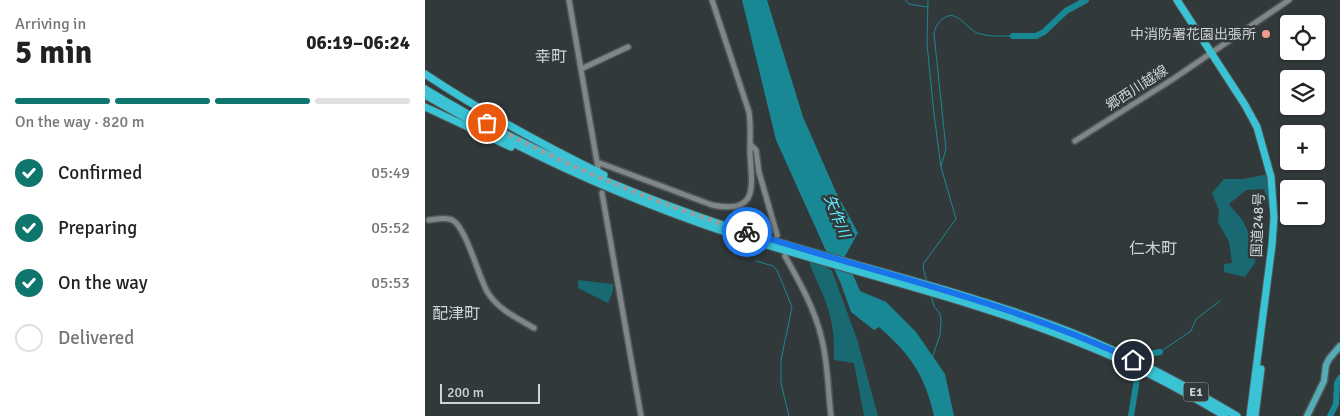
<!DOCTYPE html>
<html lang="en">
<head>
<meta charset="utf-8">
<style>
  body { margin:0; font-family:Signika,"Noto Sans JP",sans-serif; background:#f6f6f6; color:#222; height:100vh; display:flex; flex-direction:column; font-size:19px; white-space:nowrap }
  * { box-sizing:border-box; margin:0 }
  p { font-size:16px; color:#767676 }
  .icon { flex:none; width:28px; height:28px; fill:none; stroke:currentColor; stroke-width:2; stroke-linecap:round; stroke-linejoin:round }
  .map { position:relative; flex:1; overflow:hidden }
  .details { display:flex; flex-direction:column; background:#fff; width:425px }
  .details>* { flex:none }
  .buttons { position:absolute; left:855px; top:15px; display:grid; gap:10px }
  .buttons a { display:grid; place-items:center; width:45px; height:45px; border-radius:5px; background:#fff; box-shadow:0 1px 4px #0004; font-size:25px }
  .scale { position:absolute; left:15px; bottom:12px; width:100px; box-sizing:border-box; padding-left:5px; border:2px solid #cfd3d4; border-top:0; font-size:14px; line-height:18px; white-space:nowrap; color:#cfd3d4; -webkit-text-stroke:4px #32393a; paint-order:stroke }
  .pin { position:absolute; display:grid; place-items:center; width:42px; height:42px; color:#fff; margin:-21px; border:2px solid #fff; border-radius:50%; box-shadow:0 1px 5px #0007 }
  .courier { position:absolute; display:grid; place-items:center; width:50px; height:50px; margin:-25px; border:4px solid #1a73e8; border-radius:50%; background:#fff; color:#222; box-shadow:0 1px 6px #0007 }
  .head em { font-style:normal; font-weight:800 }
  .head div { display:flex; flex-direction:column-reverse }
  .head { display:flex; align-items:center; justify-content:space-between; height:85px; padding:0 15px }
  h1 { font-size:32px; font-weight:800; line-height:38px }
  .bar { display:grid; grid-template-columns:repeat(4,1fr); gap:8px 5px; align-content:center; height:60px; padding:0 15px }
  .bar i { height:6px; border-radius:4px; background:#e0e0e0 }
  .bar .selected { background:#0f766e }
  .bar p { grid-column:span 4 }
  ol { padding:0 15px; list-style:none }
  li { display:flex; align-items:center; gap:15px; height:55px }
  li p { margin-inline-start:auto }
  li .icon { padding:5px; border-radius:50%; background:#0f766e; color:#fff; stroke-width:4 }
  li:last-child { color:#767676 }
  li i { width:28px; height:28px; border:2px solid #e0e0e0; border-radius:50% }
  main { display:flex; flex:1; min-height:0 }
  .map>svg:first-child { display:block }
  .green { fill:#196973 }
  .water { fill:#198895 }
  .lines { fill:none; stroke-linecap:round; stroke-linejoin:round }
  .stream { stroke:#198895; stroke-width:1 }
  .river { stroke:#198895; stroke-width:6 }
  .minor-casing { stroke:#505657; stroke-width:8 }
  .major-casing { stroke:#505657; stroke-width:9 }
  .highway-casing { stroke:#505657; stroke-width:9 }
  .minor { stroke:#7f8788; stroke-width:5 }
  .major { stroke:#55abb6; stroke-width:6 }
  .highway { stroke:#39c3d4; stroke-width:7 }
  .done { stroke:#989d9e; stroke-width:5; stroke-dasharray:0 9 }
  .route { stroke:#1a73e8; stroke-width:6 }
  .poi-dot { fill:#f59c91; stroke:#32393a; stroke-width:2 }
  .labels { text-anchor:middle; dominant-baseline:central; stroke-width:5; stroke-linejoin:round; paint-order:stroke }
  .shield { fill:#32393a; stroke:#a0a5a6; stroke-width:1 }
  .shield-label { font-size:12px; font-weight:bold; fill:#cfd3d4 }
  .poi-label { font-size:14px; fill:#cfd3d4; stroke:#32393a; text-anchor:end }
  .street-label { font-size:14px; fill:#cfd3d4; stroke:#32393a }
  .water-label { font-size:15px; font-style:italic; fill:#5eecff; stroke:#32393a }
  .quarter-label { font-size:16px; fill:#cfd3d4; stroke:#32393a }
</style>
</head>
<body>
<main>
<section class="details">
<div class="head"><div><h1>5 min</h1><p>Arriving in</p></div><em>06:19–06:24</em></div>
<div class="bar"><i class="selected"></i><i class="selected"></i><i class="selected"></i><i></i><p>On the way · 820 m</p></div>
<ol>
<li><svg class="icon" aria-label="check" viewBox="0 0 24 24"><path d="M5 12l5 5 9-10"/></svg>Confirmed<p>05:49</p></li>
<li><svg class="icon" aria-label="check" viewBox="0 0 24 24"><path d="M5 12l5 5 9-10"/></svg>Preparing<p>05:52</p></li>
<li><svg class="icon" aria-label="check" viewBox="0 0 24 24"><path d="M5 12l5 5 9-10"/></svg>On the way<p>05:53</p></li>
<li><i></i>Delivered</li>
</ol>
</section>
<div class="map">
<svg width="915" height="416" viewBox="0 0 915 416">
  <rect width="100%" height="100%" fill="#32393a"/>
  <path class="green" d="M844,174L847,209H845L839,189L821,190L804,204L818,221L827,240L832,245L830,263L820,277L799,272V264L807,263L804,242L793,222L794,211L787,193L799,179H818Z
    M384,262L395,263L407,271L432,339L453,416H439L429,363L409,360C409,347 409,333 406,320C402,300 391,281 384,262Z
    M153,280L188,284V291L183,303L153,288Z"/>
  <path class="water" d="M317,0H342L378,117L411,192L433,233L420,256L435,291L461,302L491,332L520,374L529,416H509C500,375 485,354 454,327L449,330L426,312L416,284L351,140Z"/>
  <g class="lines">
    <path class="stream" d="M480,0L484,4L502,7
      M516,166L521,149L509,34C510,27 513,22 519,18C532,9 541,28 552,33C563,37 577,36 588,36
      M331,261L348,266L352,270L367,307L356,360V383L364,416
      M502,283L498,267L499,263L531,219L516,167L509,114L502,44L503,0
      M506,296L509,306L515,314L516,321L515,335L507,358
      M735,352L766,331L771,319L795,301"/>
    <path class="river" d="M588,36H611L619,32L641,11L661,0
      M706,416L713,373L724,354L735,352
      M905,416L911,404L912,383L915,378"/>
    <defs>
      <path id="minor" d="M144,0L173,168
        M156,69L203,47
        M650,141L748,79L864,0
        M325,144L331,150L334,172L352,235
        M172,162L287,205C336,215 326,184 325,151C325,137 326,125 324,112L287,0
        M177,193L216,416
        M4,220C12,219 21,217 27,220C41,226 54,279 63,293C74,310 92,318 109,328
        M360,256C375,283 390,309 397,340C403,364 403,391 406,416"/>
      <path id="major" d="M882,416L899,381L901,365L904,359L915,346"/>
      <path id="highway" d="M752,0L820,105L832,127L846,177L849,217L847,245L825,416
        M0,74C57,112 118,145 179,175
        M0,89C94,146 197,191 301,226C414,263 531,288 643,331C702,354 758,384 812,416
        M0,95C95,151 196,197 300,232C421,271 547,298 665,347C712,366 757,390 800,416
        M0,107L86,147
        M830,416L836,369"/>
    </defs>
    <use href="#minor" class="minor-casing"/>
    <use href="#major" class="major-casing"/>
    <use href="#highway" class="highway-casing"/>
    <use href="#minor" class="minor"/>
    <use href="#major" class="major"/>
    <use href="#highway" class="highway"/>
  </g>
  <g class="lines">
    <path class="done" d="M62,123C145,168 233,204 322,232"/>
    <path class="route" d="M322,232C451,273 585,302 708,360"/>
  </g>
  <circle class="poi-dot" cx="841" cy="34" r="5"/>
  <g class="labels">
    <rect class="shield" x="758.5" y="382.5" width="25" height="19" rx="4"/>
    <g class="shield-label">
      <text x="771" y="392">E1</text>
    </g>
    <g class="poi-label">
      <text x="831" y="34">中消防署花園出張所</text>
    </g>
    <g class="street-label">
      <text transform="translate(712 88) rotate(-33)">郷西川越線</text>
      <text transform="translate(833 225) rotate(-88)">国道248号</text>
    </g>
    <g class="water-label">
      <text transform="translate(412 216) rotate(68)">矢作川</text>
    </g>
    <g class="quarter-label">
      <text x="126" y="57">幸町</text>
      <text x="728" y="249">仁木町</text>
      <text x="31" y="314">配津町</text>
    </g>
  </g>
</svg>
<div class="buttons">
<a><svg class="icon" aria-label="locate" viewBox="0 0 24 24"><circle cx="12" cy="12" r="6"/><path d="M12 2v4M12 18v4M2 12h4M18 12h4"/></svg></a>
<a><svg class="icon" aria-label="layers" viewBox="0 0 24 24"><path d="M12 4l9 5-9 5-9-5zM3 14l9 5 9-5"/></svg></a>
<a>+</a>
<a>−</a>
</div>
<div class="scale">200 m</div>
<div class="pin" style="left:62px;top:123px;background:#ea580c"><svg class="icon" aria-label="bag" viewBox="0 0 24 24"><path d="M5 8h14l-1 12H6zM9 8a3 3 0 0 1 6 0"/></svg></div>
<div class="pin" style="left:708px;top:360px;background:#1f2937"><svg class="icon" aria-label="home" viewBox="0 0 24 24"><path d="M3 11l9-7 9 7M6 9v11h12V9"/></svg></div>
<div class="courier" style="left:322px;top:232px"><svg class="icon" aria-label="bike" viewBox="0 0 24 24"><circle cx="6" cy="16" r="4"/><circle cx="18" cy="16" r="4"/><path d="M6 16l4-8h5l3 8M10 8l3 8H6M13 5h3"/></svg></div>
</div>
</main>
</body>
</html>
